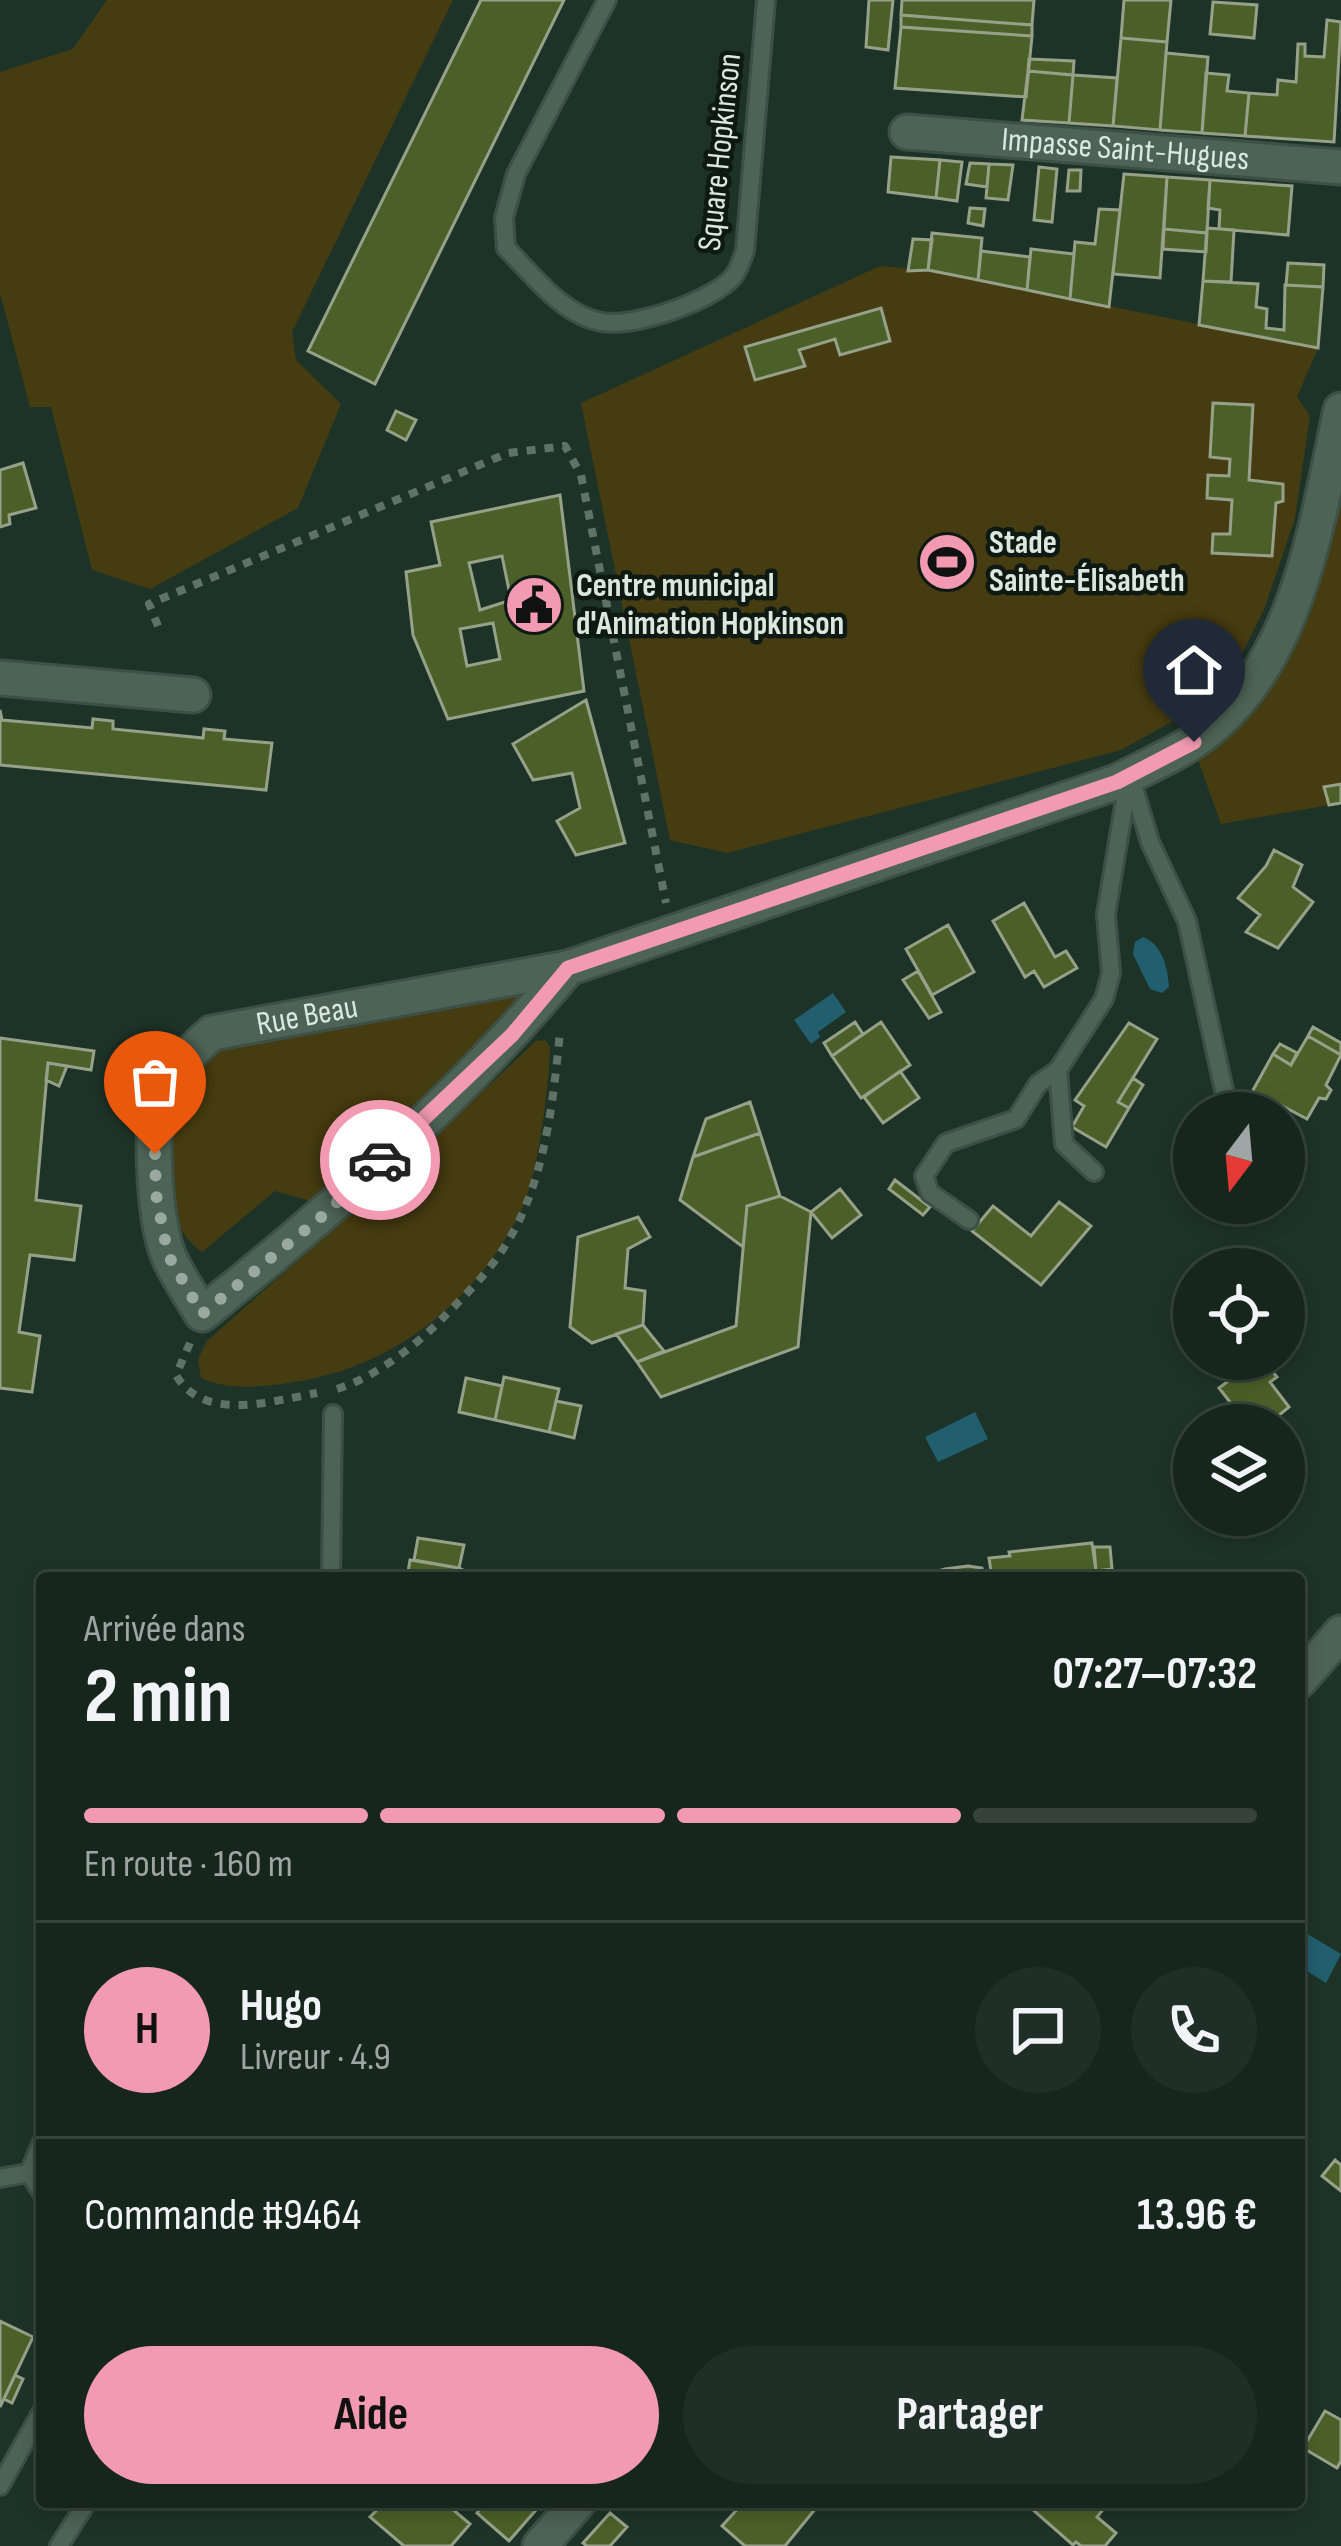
<!DOCTYPE html>
<html lang="fr">
<head>
<meta charset="utf-8">
<style>
  body { margin:0; font-family:"Sofia Sans Condensed",sans-serif; background:#1f2e26; color:#f1f3f6; height:100vh; display:flex; flex-direction:column; font-size:45px; white-space:nowrap }
  * { box-sizing:border-box; margin:0 }
  p { font-size:39px; color:#9ea5a4 }
  .icon { flex:none; width:66px; height:66px; fill:none; stroke:currentColor; stroke-width:2; stroke-linecap:round; stroke-linejoin:round }
  .map { position:relative; flex:1; overflow:hidden }
  .side { position:absolute; left:36px; top:1572px; width:1269px; height:936px; display:flex; flex-direction:column; background:#16261d; border-radius:12px; box-shadow:0 6px 18px #0003,0 0 0 3px #35433b }
  .side>* { flex:none }
  .needle { width:78px; rotate:196deg }
  .fabs { position:absolute; left:1173px; top:1092px; display:grid; gap:24px }
  .fabs a { display:grid; place-items:center; width:132px; height:132px; border-radius:50%; background:#16261d; box-shadow:0 6px 18px #0003,0 0 0 3px #35433b; font-size:60px }
  .pin { position:absolute; display:grid; place-items:center; width:102px; height:102px; color:#fff; margin:-123px -51px; border-radius:50% 50% 50% 0; rotate:-45deg; box-shadow:0 0 12px #0007 }
  .pin .icon { rotate:45deg }
  .courier { position:absolute; display:grid; place-items:center; width:120px; height:120px; margin:-60px; border:9px solid #f19ab1; border-radius:50%; background:#fff; color:#222; box-shadow:0 3px 15px #0007 }
  .overview em { font-style:normal; font-weight:700 }
  .overview div { display:flex; flex-direction:column-reverse }
  .overview { display:flex; align-items:center; justify-content:space-between; height:204px; padding:0 48px }
  h1 { font-size:78px; font-weight:700; line-height:90px }
  .bar { display:grid; grid-template-columns:repeat(4,1fr); gap:18px 12px; align-content:center; height:144px; padding:0 48px }
  .bar i { height:15px; border-radius:9px; background:#35433b }
  .bar .selected { background:#f19ab1 }
  .bar p { grid-column:span 4 }
  .line { display:flex; align-items:center; gap:30px; padding:0 48px; border-top:3px solid #35433b }
  .line div { flex:1 }
  .round { display:grid; place-items:center; flex:none; width:126px; height:126px; border-radius:63px; background:#1f2e26 }
  .cta { display:flex; gap:24px; margin-top:auto; padding:24px 48px }
  .cta a { flex:1; height:138px; border-radius:72px; background:#f19ab1; color:#111; font-size:48px; font-weight:700; line-height:138px; text-align:center }
  .cta a+a { background:#1f2e26; color:#f1f3f6 }
  .map>svg:first-child { display:block }
  .green { fill:#463c11 }
  .water { fill:#215f6f }
  .building { fill:#4b6028; stroke:#97a18a; stroke-width:3; fill-rule:evenodd }
  .lines { fill:none; stroke-linecap:round; stroke-linejoin:round }
  .lane-casing { stroke:#3d5046; stroke-width:22 }
  .street-casing { stroke:#3d5046; stroke-width:39 }
  .path { stroke:#607268; stroke-width:8; stroke-dasharray:9 9; stroke-linecap:butt }
  .lane { stroke:#4d6355; stroke-width:16 }
  .street { stroke:#4d6355; stroke-width:33 }
  .done { stroke:#99a99f; stroke-width:12; stroke-dasharray:0 21.6 }
  .route { stroke:#f19ab1; stroke-width:15 }
  .labels { text-anchor:middle; dominant-baseline:central; stroke-width:9; stroke-linejoin:round; paint-order:stroke }
  .street-label { font-size:33px; fill:#dbe8e0; stroke:#0f1913 }
  .poi-label { font-size:33px; font-weight:bold; fill:#dbe8e0; stroke:#0f1913; text-anchor:start }
</style>
</head>
<body>
<div class="map">
<svg width="1341" height="2546" viewBox="0 0 1341 2546">
  <rect width="100%" height="100%" fill="#1e3327"/>
  <path class="green" d="M107,0H453L292,332L296,360L341,404L298,508L150,589L92,570L51,407H30L0,293V72L73,49Z
    M880,266L928,270L1318,348L1297,397L1310,416L1295,518L1265,607L1238,662L1184,715L1121,750L727,853L670,840L581,403Z
    M1341,504V803L1221,824L1195,751L1289,650Z
    M521,992V998L452,1078L314,1202L275,1191L202,1252C154,1220 165,1132 185,1084C191,1070 203,1058 213,1046Z
    M545,1040L550,1047C549,1087 538,1176 521,1211C477,1299 398,1364 301,1381C269,1386 231,1392 201,1378L198,1359L207,1341L384,1184L536,1041Z"/>
  <path class="water" d="M1143,937C1162,944 1168,968 1169,987L1162,993L1150,989L1133,954L1135,942Z
    M833,993L846,1012L818,1032L820,1037L811,1044L794,1020Z
    M975,1412L988,1439L938,1462L925,1437Z
    M1299,1929L1341,1954L1326,1983L1299,1966Z"/>
  <path class="building" d="M481,0H564L375,384L308,351Z
    M869,0H893L888,50L866,47Z
    M902,0H1034L1032,25L901,15Z
    M1124,0H1171L1167,42L1121,38Z
    M1213,2L1257,5L1254,38L1210,34Z
    M901,15L1032,25V36L901,27Z
    M1327,20L1341,22L1334,142L1245,136L1249,93L1277,95L1278,80L1296,82L1298,44H1305V56L1324,57Z
    M901,27L1032,36L1026,97L895,88Z
    M1121,38L1167,42L1160,130L1113,126Z
    M1166,53L1208,57L1202,133L1160,130Z
    M1029,59L1074,61L1073,75L1028,71Z
    M1028,71L1073,75L1069,123L1022,120Z
    M1206,73L1229,75L1227,91L1249,93L1245,136L1202,133Z
    M1073,75L1117,78L1113,126L1069,123Z
    M891,157L940,160L936,198L888,192Z
    M940,160L962,162L957,201L936,198Z
    M970,163L989,164L987,187L966,184Z
    M989,164L1013,165L1008,200L986,198Z
    M1039,167L1057,169L1052,222L1034,220Z
    M1069,170H1081L1080,191H1067Z
    M1124,174L1167,177L1160,278L1113,274Z
    M1167,177L1210,180L1207,233L1164,229Z
    M1210,180L1292,186L1288,235L1219,229L1220,210L1208,208Z
    M970,208L985,209L983,226L968,223Z
    M1099,209L1120,210L1109,307L1070,299L1075,242L1095,244Z
    M1207,228L1234,230L1231,282L1203,281Z
    M1164,229L1207,233L1206,252L1163,249Z
    M932,233L982,238L978,280L928,270Z
    M913,239L932,240L928,270L908,271Z
    M1031,249L1074,254L1070,299L1027,290Z
    M981,251L1030,257L1027,290L978,280Z
    M1288,263L1324,265L1323,287L1286,285Z
    M1203,281L1258,284L1256,307L1267,309L1266,328L1284,330L1285,285L1323,287L1318,348L1199,325Z
    M881,308L890,341L840,355L835,339L799,350L805,366L755,380L745,347Z
    M1213,403L1253,405L1249,480L1283,484V501L1276,503L1272,556L1212,553L1213,534H1230L1232,500L1207,498L1208,475L1229,476L1230,459L1210,457Z
    M396,411L416,420L406,440L387,430Z
    M23,463L36,508L9,515L10,524L0,527V470Z
    M560,495L584,691L448,719L413,635L406,572L440,565L431,522ZM502,556L511,600L480,610L469,563ZM493,623L500,659L467,666L460,629Z
    M586,700L625,843L576,855L557,821L580,808L572,773L533,780L513,744Z
    M0,710L2,720L92,728L93,719L113,721V729L203,738L204,729L225,731L224,739L272,743L266,790L0,765Z
    M1341,784V803L1329,805L1324,787Z
    M1274,850L1302,865L1293,887L1313,902L1278,948L1246,932L1260,915L1238,898L1266,866Z
    M1024,903L1055,957L1066,951L1077,968L1044,987L1034,971L1025,977L993,921Z
    M948,925L974,972L932,995L906,949Z
    M918,971L941,1012L929,1018L903,980Z
    M855,1022L863,1034L832,1056L824,1043Z
    M881,1022L910,1065L861,1098L832,1056Z
    M1129,1023L1157,1039L1118,1102L1129,1108L1106,1147L1072,1127L1084,1106L1075,1100Z
    M1313,1027L1341,1043V1055L1308,1036Z
    M1308,1036L1341,1055L1326,1085L1331,1090L1326,1099L1319,1098L1307,1119L1275,1102L1267,1113L1247,1101L1273,1054L1291,1065Z
    M0,1038L94,1051L91,1070L48,1063L36,1200L81,1206L74,1260L30,1255L19,1332L40,1336L32,1392L0,1388Z
    M1280,1044L1297,1053L1291,1065L1273,1054Z
    M48,1063L67,1066L59,1086L46,1080Z
    M900,1071L919,1098L883,1123L864,1097Z
    M1133,1078L1143,1085L1129,1108L1118,1102Z
    M750,1102L760,1133L693,1157L706,1119Z
    M760,1133L780,1196L747,1206L743,1247L680,1200L693,1157Z
    M895,1180L930,1207L923,1215L889,1189Z
    M840,1189L861,1215L832,1238L811,1212Z
    M780,1196L811,1212L798,1347L661,1397L637,1362L736,1326L747,1206Z
    M1059,1202L1091,1226L1041,1285L972,1231L993,1206L1031,1236Z
    M638,1217L650,1237L628,1249L625,1288L645,1291L643,1325L592,1343L570,1327L578,1237Z
    M643,1325L664,1351L637,1362L616,1334Z
    M1239,1359H1257L1236,1376L1228,1368Z
    M1257,1359H1262L1277,1377L1270,1382L1289,1407L1267,1425H1248L1219,1388Z
    M504,1377L559,1389L549,1432L495,1420Z
    M466,1378L502,1386L495,1420L459,1412Z
    M556,1401L581,1406L574,1438L549,1432Z
    M418,1538L464,1545L459,1568L414,1560Z
    M1092,1543L1097,1578H992L989,1558L1010,1556L1009,1552Z
    M1094,1547H1110L1112,1569L1096,1571Z
    M410,1560L459,1568L463,1570L461,1578H407Z
    M968,1566L982,1568L983,1578H931V1573L945,1569Z
    M1335,2160L1341,2165V2191L1322,2176Z
    M0,2321L33,2337L0,2407Z
    M15,2375L23,2379L12,2403L4,2399Z
    M1325,2411L1341,2420V2461L1337,2468L1303,2448Z
    M379,2502H444L470,2524L451,2546H404L370,2517L382,2505Z
    M486,2502H543L509,2541L477,2513Z
    M744,2502H821L785,2546H745L722,2526Z
    M1024,2502H1109L1097,2517L1116,2533L1105,2546H1081L1076,2542L1073,2545Z
    M610,2513L627,2527L610,2546H587L583,2543Z"/>
  <g class="lines">
    <defs>
      <path id="lane" d="M607,0L516,174L504,218L506,248C532,274 563,316 602,322C634,328 712,301 733,277C739,270 742,258 745,251L766,0
        M1132,782L1150,842L1187,921L1229,1113
        M1094,1172L1064,1144L1058,1070L1104,999L1111,973L1106,914L1129,776
        M969,1220L930,1193L924,1176L946,1143L1016,1119L1038,1084L1058,1070
        M331,1578L333,1414
        M36,2175L29,2173L42,2142
        M0,2178L29,2173L42,2193
        M0,2486L42,2411
        M59,2546L87,2502"/>
      <g id="street">
        <path id="s1" d="M907,132L1341,167"/>
        <path d="M0,678L193,695"/>
        <path id="s2" d="M568,968C461,1097 333,1209 202,1314C191,1296 178,1277 169,1257C155,1225 149,1133 160,1099C169,1073 192,1050 212,1033L568,968L1117,782C1141,769 1168,758 1191,743C1298,673 1316,525 1341,410"/>
        <path d="M1299,1681L1341,1633"/>
        <path d="M540,2546L578,2502"/>
      </g>
    </defs>
    <use href="#lane" class="lane-casing"/>
    <use href="#street" class="street-casing"/>
    <path class="path" d="M158,626L149,604L508,453L565,446L581,475L666,903
      M190,1343L176,1375C204,1423 271,1401 317,1393
      M337,1389C373,1378 411,1349 438,1323C461,1299 487,1275 505,1246C545,1183 553,1103 560,1032"/>
    <use href="#lane" class="lane"/>
    <use href="#street" class="street"/>
  </g>
  <g class="lines">
    <path class="done" d="M155,1154L156,1194L168,1255L202,1314L326,1213L380,1160"/>
    <path class="route" d="M380,1160L512,1035L568,968L1117,782L1194,742"/>
  </g>
  <defs>
    <symbol id="stadium-disc" viewBox="-11 -11 22 22"><circle r="9.5" fill="#f19ab1" stroke="#0f1913"/><path d="M0-5a6.5 5 0 1 0 0 10a6.5 5 0 1 0 0-10ZM-3.5-1.8h7v3.6h-7Z" fill="#111"/></symbol>
    <symbol id="civic-disc" viewBox="-11 -11 22 22"><circle r="9.5" fill="#f19ab1" stroke="#0f1913"/><path d="M-.6-6.5H3V-4.5H.6V-3L4-1V1h2V6H-6V1h2V-1L-.6-3ZM-1.2 2.5V6h2.4V2.5Z" fill="#111"/></symbol>
  </defs>
  <g fill-rule="evenodd">
    <use href="#stadium-disc" x="914" y="529" width="66" height="66"/>
    <use href="#civic-disc" x="501" y="572" width="66" height="66"/>
  </g>
  <g class="labels">
    <g class="street-label">
      <text stroke="none"><textPath href="#s1" startOffset="219">Impasse Saint-Hugues</textPath></text>
      <text transform="translate(720 152) rotate(-84)">Square Hopkinson</text>
      <text stroke="none"><textPath href="#s2" startOffset="912">Rue Beau</textPath></text>
    </g>
    <g class="poi-label">
      <text x="989" y="543">Stade<tspan x="989" dy="38">Sainte-Élisabeth</tspan></text>
      <text x="576" y="586">Centre municipal<tspan x="576" dy="38">d'Animation Hopkinson</tspan></text>
    </g>
  </g>
</svg>
<div class="fabs">
<a><svg class="needle" viewBox="-14 -14 28 28"><path d="M0-13l5 13h-10z" fill="#e53935"/><path d="M0 13l5-13h-10z" fill="#9ea5a4"/></svg></a>
<a><svg class="icon" aria-label="locate" viewBox="0 0 24 24"><circle cx="12" cy="12" r="6"/><path d="M12 2v4M12 18v4M2 12h4M18 12h4"/></svg></a>
<a><svg class="icon" aria-label="layers" viewBox="0 0 24 24"><path d="M12 4l9 5-9 5-9-5zM3 14l9 5 9-5"/></svg></a>
</div>
<div class="pin" style="left:155px;top:1154px;background:#ea580c"><svg class="icon" aria-label="bag" viewBox="0 0 24 24"><path d="M5 8h14l-1 12H6zM9 8a3 3 0 0 1 6 0"/></svg></div>
<div class="pin" style="left:1194px;top:742px;background:#1f2937"><svg class="icon" aria-label="home" viewBox="0 0 24 24"><path d="M3 11l9-7 9 7M6 9v11h12V9"/></svg></div>
<div class="courier" style="left:380px;top:1160px"><svg class="icon" aria-label="car" viewBox="0 0 24 24"><path d="M5 17H2v-5l4-1 3-4h7l3 4 3 1v5h-3M9 17h6M6 11h13"/><circle cx="7" cy="17" r="2"/><circle cx="17" cy="17" r="2"/></svg></div>
<section class="side">
<div class="overview"><div><h1>2 min</h1><p>Arrivée dans</p></div><em>07:27–07:32</em></div>
<div class="bar"><i class="selected"></i><i class="selected"></i><i class="selected"></i><i></i><p>En route · 160 m</p></div>
<div class="line" style="height:216px"><b class="round" style="background:#f19ab1;color:#111">H</b><div><b>Hugo</b><p>Livreur · 4.9</p></div><a class="round"><svg class="icon" aria-label="chat" viewBox="0 0 24 24"><path d="M4 5h16v11H9l-5 4z"/></svg></a><a class="round"><svg class="icon" aria-label="phone" viewBox="0 0 24 24"><path d="M5 4h4l2 5-3 2q2 4 5 5l2-3 5 2v4C11 20 4 13 5 4z"/></svg></a></div>
<div class="line" style="height:156px"><div>Commande #9464</div><b>13.96 €</b></div>
<div class="cta"><a>Aide</a><a>Partager</a></div>
</section>
</div>
</body>
</html>
